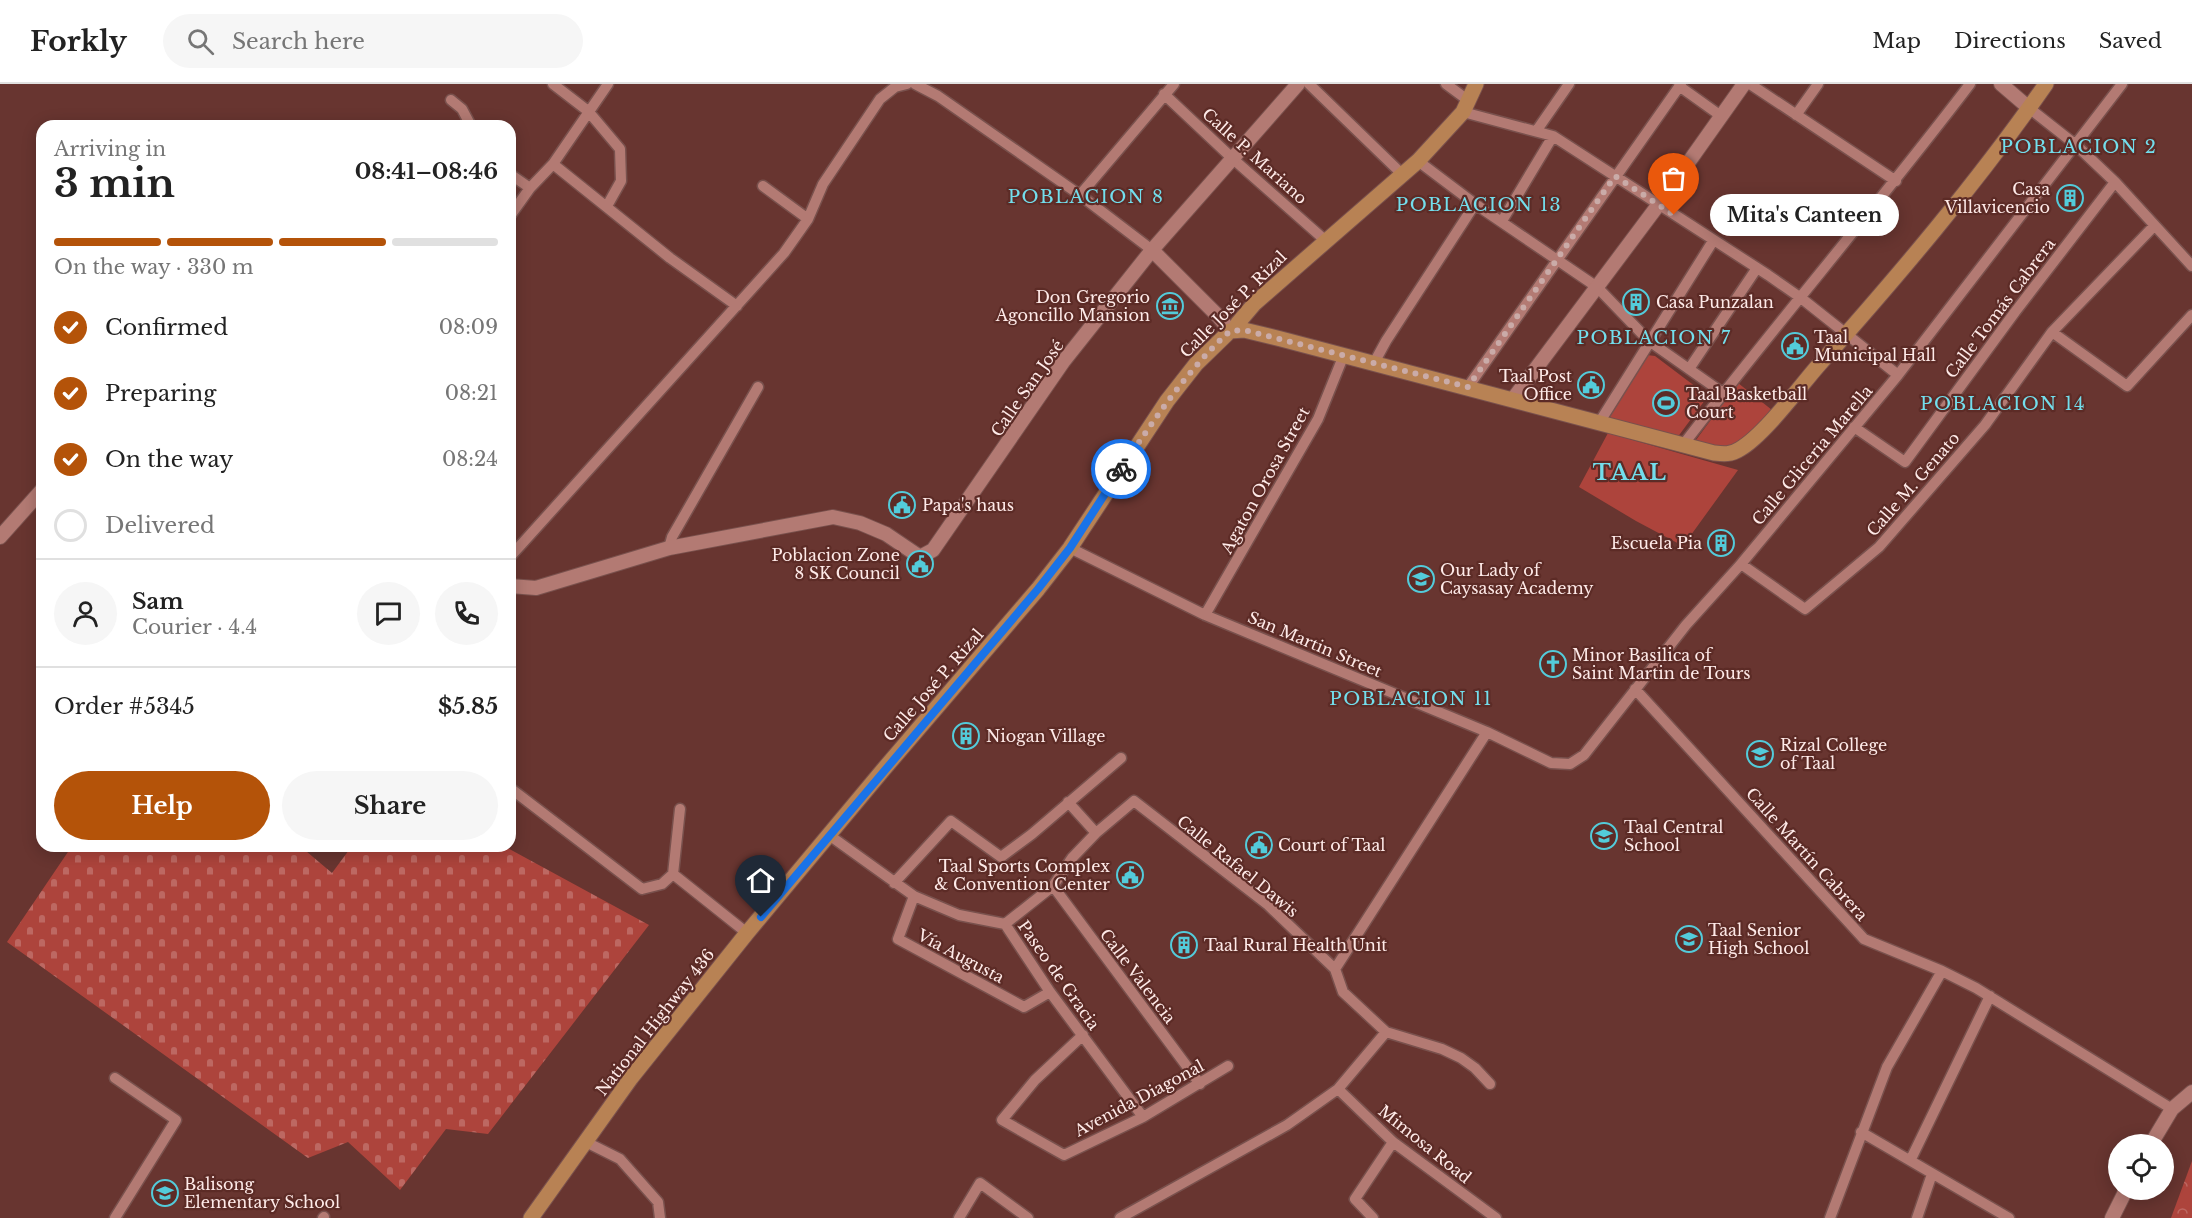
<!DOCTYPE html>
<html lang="en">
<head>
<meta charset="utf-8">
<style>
  body { margin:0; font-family:"Libre Baskerville",serif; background:#f6f6f6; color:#222; height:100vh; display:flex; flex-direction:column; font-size:22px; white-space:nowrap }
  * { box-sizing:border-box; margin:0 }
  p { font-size:20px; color:#767676 }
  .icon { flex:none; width:33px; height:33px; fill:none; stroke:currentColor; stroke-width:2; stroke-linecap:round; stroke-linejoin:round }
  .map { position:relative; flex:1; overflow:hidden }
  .details { position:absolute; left:36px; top:36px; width:480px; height:732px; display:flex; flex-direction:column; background:#fff; border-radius:18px; box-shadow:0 3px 15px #0003 }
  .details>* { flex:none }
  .tools { position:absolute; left:2108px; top:1050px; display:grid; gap:12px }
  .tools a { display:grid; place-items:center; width:66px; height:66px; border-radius:50%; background:#fff; box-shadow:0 3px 15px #0003; font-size:30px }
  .pin { position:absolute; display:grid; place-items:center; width:51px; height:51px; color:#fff; margin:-62px -26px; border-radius:50% 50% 50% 0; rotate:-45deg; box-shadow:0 0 6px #0007 }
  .pin .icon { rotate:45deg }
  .courier { position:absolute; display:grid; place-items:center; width:60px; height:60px; margin:-30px; border:4px solid #1a73e8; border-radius:50%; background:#fff; color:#222; box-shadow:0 2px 8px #0007 }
  .bubble { position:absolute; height:42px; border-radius:21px; background:#fff; box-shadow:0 3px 15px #0003; font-size:20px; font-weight:700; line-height:42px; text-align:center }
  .headline em { font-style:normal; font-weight:700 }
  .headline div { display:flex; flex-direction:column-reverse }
  .headline { display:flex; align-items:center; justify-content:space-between; height:102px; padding:0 18px }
  h1 { font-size:39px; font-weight:700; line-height:45px }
  .bar { display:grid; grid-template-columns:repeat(4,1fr); gap:9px 6px; align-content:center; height:72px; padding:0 18px }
  .bar i { height:8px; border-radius:4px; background:#e0e0e0 }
  .bar .current { background:#b45309 }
  .bar p { grid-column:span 4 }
  .line { display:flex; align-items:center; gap:15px; padding:0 18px; border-top:2px solid #e0e0e0 }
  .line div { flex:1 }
  .round { display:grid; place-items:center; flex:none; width:63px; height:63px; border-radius:32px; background:#f6f6f6 }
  ol { padding:0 18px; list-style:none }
  li { display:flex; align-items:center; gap:18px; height:66px }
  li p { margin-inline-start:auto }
  li .icon { padding:6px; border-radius:50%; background:#b45309; color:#fff; stroke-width:4 }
  li:last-child { color:#767676 }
  li i { width:33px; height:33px; border:3px solid #e0e0e0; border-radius:50% }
  .button { display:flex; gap:12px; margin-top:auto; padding:12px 18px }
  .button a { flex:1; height:69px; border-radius:36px; background:#b45309; color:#fff; font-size:24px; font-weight:700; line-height:69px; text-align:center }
  .button a+a { background:#f6f6f6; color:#222 }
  header { display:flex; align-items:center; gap:36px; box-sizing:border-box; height:84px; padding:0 30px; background:#fff; border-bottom:2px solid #e0e0e0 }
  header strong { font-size:28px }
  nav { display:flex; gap:33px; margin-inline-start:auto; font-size:21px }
  .search { width:420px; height:54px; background:#f6f6f6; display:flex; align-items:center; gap:15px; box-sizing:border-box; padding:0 21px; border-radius:33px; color:#767676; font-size:22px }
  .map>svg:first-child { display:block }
  .forest { fill:url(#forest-crowns) }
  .cemetery { fill:url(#cemetery-stones) }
  .park { fill:#ad443c }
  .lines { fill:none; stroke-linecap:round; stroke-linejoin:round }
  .minor-casing { stroke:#79514d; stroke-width:13 }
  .tertiary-casing { stroke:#79514d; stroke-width:16 }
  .secondary-casing { stroke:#79514d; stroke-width:17 }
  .minor { stroke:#b37a73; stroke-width:10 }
  .tertiary { stroke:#b37a73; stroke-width:14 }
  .secondary { stroke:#b88254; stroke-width:15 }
  .done { stroke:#caaba8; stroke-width:6; stroke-dasharray:0 10.8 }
  .route { stroke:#1a73e8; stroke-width:8 }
  .labels { text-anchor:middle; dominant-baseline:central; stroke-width:4.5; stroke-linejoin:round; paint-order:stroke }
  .street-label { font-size:16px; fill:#feeae8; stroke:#5c2b26 }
  .poi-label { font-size:16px; fill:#feeae8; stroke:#5c2b26; text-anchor:start }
  .neighbourhood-label { font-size:18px; letter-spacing:1.5px; fill:#73deec; stroke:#5c2b26 }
  .district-label { font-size:22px; font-weight:bold; letter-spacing:1.5px; fill:#73deec; stroke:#5c2b26 }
</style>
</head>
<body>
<header>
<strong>Forkly</strong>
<div class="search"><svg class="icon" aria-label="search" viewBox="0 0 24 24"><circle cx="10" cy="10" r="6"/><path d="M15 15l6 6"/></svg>Search here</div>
<nav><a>Map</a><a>Directions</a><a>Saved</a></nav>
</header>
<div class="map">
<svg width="2192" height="1134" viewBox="0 0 2192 1134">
  <defs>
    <pattern id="forest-crowns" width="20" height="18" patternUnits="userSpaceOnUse" patternTransform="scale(1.5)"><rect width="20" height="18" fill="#ad443c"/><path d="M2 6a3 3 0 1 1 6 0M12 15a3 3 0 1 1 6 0" fill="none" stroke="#bd6862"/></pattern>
    <pattern id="cemetery-stones" width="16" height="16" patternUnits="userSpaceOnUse" patternTransform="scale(1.5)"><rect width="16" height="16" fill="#ad443c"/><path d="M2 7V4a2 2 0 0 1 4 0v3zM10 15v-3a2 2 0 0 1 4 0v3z" fill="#bd6862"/></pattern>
  </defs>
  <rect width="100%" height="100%" fill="#683530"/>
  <path class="forest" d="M2192,1077V1134H2171Z"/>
  <path class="cemetery" d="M72,762H300L332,789L352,762H504L649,841L488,1050L446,1045L400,1106L348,1058L308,1074L7,858Z"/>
  <path class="park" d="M1647,271L1655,272L1708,312L1677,354L1605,336Z
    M1738,299L1772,326C1759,340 1741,366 1719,364C1712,363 1703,358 1696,356Z
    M1608,349L1738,386L1683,462L1636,437L1579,403Z"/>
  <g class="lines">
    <defs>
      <path id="minor" d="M553,0L588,27L620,65L621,97L607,122
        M915,0L938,12L1080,111L1152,166
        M1309,0L1403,91
        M1446,0L1469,17
        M1750,0L1896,97
        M1679,2L1721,32
        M1164,10L1232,74L1326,157
        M451,16L462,25L471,42
        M2029,24L2076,61L2115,98L2192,182
        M1463,28L1553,52L1768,191L1801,214L1898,291
        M1796,31L1818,0
        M1537,46L1569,0
        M1418,77L1475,120L1597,203L1649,257L1723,309
        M553,80L670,174L737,222
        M510,90L530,104
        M763,102L808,135
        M1080,111L1174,0
        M510,132L530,104L553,80L608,0
        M1502,137L1553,52
        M2052,248L2127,302L2192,231
        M1374,279L1386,257L1475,120
        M1689,285L1757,184
        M1468,303L1681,0
        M1599,339L1713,157
        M1854,343L1905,378L2015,228L2115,98
        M1683,361C1777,239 1877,122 1970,0
        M669,464L672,453L758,303
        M1070,464L1205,531L1487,648L1551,679L1570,680L1584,671L1686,541L1741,480L1898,291L2122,0
        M510,473L784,169L808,135L823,100L880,15L895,3L907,0
        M1741,480L1805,525L1879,463L1985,341L2052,248L2154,142
        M1205,531L1318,335L1343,273
        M1635,605L1864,855L1942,887L1976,904L2172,1025
        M510,704L642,805L662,800L673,790
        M1068,718L1096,749
        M680,725L673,790L747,849
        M829,751L914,812L959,831L1005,840L1050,908L1143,1033
        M894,799L951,737L1001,773L1032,750L1121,674
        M1053,802L1200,1000
        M914,812L898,855L1024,923L1050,908
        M1005,840L1053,802L1072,774L1096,749L1134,717L1267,820L1335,885L1343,908L1386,948L1442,965L1461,974L1475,984L1490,1000
        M1335,885L1487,648
        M1083,951L1035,996L1002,1036L1064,1071L1143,1033L1228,982
        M115,994L176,1036L115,1134
        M1338,1005L1393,1058L1496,1134
        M1861,1048L2009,1134
        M586,1058L620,1075L658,1118L660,1134
        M1911,1075L1990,912
        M323,1134L324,1133
        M959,1134L980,1099L1028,1134
        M1120,1134L1287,1041L1338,1005L1386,948
        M1373,1134L1355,1115L1393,1058
        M1830,1134L1887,983L1942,887
        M1917,1134L1932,1090"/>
      <path id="tertiary" d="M2001,0L2029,24
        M1152,166L1218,232L1230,247
        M1513,315L1659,120L1744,0
        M0,453L42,406
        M510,502L536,504L669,464L833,433L860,439L886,450L920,473L933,466L1063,278L1152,166L1298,0
        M2151,1060L2172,1025L2192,1008
        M2112,1134L2126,1106"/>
      <path id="secondary" d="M1235,246L1238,239L1255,219L1418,77L1463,28L1476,0
        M531,1134L631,994L747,849L883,686L1038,505L1070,464L1167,317L1196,280L1230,247L1244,246L1281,255L1714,369C1723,370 1731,371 1740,365C1764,351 1798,305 1817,283C1898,192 1977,99 2046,0"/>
    </defs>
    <use href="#minor" class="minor-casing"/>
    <use href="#tertiary" class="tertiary-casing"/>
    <use href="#secondary" class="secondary-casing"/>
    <use href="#minor" class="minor"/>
    <use href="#tertiary" class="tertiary"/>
    <use href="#secondary" class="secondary"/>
  </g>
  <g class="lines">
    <path class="done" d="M1121,385C1154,336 1186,287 1230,247L1244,246L1468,303L1615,92L1674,131"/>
    <path class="route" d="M761,833L1038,505L1070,464L1121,385"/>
  </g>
  <defs>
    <symbol id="building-ring" viewBox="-11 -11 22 22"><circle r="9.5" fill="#5c2b26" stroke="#53cbda" stroke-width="1.5"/><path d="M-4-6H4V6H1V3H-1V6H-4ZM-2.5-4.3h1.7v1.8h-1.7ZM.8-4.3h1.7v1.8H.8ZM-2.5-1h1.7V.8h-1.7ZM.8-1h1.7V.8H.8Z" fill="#53cbda"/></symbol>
    <symbol id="museum-ring" viewBox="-11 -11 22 22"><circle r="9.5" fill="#5c2b26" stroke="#53cbda" stroke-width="1.5"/><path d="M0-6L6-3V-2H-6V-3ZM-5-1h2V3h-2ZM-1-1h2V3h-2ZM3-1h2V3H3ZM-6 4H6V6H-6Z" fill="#53cbda"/></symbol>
    <symbol id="civic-ring" viewBox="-11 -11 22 22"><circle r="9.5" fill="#5c2b26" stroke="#53cbda" stroke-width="1.5"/><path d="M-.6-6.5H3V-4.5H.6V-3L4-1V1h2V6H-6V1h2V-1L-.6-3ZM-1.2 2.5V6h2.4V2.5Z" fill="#53cbda"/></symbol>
    <symbol id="stadium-ring" viewBox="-11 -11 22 22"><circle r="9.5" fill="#5c2b26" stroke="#53cbda" stroke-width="1.5"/><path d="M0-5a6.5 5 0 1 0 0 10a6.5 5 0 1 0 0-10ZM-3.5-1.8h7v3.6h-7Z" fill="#53cbda"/></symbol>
    <symbol id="school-ring" viewBox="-11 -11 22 22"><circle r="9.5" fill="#5c2b26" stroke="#53cbda" stroke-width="1.5"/><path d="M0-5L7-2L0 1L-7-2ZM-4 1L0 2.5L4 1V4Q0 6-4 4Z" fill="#53cbda"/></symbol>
    <symbol id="church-ring" viewBox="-11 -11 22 22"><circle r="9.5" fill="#5c2b26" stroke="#53cbda" stroke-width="1.5"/><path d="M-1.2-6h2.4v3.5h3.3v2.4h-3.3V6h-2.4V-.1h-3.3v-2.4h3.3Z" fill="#53cbda"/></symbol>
    <symbol id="university-ring" viewBox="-11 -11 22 22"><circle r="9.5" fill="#5c2b26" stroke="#53cbda" stroke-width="1.5"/><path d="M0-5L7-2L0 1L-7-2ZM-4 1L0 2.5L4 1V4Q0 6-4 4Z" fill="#53cbda"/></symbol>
  </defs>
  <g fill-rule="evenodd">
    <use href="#building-ring" x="2055" y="99" width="30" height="30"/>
    <use href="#building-ring" x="1621" y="203" width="30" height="30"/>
    <use href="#museum-ring" x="1155" y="207" width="30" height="30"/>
    <use href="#civic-ring" x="1780" y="247" width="30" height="30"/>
    <use href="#civic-ring" x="1576" y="286" width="30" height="30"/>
    <use href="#stadium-ring" x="1651" y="304" width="30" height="30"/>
    <use href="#civic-ring" x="887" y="406" width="30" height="30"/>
    <use href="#building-ring" x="1706" y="444" width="30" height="30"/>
    <use href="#civic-ring" x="905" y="465" width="30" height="30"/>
    <use href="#school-ring" x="1406" y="480" width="30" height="30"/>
    <use href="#church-ring" x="1538" y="565" width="30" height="30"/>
    <use href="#building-ring" x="951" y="637" width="30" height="30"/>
    <use href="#university-ring" x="1745" y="655" width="30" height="30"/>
    <use href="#school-ring" x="1589" y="737" width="30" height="30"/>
    <use href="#civic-ring" x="1244" y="746" width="30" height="30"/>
    <use href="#civic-ring" x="1115" y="776" width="30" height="30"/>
    <use href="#school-ring" x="1674" y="840" width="30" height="30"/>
    <use href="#building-ring" x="1169" y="846" width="30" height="30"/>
    <use href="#school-ring" x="150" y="1094" width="30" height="30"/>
  </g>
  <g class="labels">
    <g class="street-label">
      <text transform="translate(1255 72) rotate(42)">Calle P. Mariano</text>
      <text transform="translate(1233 220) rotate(-45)">Calle José P. Rizal</text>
      <text transform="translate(2000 224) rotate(-53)">Calle Tomás Cabrera</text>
      <text transform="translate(1027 304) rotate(-55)">Calle San José</text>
      <text transform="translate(1812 371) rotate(-50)">Calle Gliceria Marella</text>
      <text transform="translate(1265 396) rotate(-61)">Agaton Orosa Street</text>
      <text transform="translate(1913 400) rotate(-49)">Calle M. Genato</text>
      <text transform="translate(1315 560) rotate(23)">San Martin Street</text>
      <text transform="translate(933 601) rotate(-49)">Calle José P. Rizal</text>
      <text transform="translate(1807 770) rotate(48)">Calle Martín Cabrera</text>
      <text transform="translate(1238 782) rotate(39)">Calle Rafael Dawis</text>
      <text transform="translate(961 872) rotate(28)">Vía Augusta</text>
      <text transform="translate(1059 891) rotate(55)">Paseo de Gracia</text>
      <text transform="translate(1138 892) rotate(53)">Calle Valencia</text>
      <text transform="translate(655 938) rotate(-52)">National Highway 436</text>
      <text transform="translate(1139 1014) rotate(-28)">Avenida Diagonal</text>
      <text transform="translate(1425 1060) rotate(39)">Mimosa Road</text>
    </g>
    <g class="poi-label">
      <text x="2050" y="105" text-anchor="end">Casa<tspan x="2050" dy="18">Villavicencio</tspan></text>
      <text x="1150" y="213" text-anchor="end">Don Gregorio<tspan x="1150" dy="18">Agoncillo Mansion</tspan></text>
      <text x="1656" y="218">Casa Punzalan</text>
      <text x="1814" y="253">Taal<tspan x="1814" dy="18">Municipal Hall</tspan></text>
      <text x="1572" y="292" text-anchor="end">Taal Post<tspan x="1572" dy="18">Office</tspan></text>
      <text x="1686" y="310">Taal Basketball<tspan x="1686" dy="18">Court</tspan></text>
      <text x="922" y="421">Papa's haus</text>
      <text x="1702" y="459" text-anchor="end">Escuela Pia</text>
      <text x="900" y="471" text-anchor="end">Poblacion Zone<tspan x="900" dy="18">8 SK Council</tspan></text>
      <text x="1440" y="486">Our Lady of<tspan x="1440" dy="18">Caysasay Academy</tspan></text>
      <text x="1572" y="571">Minor Basilica of<tspan x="1572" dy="18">Saint Martin de Tours</tspan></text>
      <text x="986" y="652">Niogan Village</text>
      <text x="1780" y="661">Rizal College<tspan x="1780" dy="18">of Taal</tspan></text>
      <text x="1624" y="743">Taal Central<tspan x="1624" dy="18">School</tspan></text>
      <text x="1278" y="761">Court of Taal</text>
      <text x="1110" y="782" text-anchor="end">Taal Sports Complex<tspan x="1110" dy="18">&amp; Convention Center</tspan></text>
      <text x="1708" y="846">Taal Senior<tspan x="1708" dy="18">High School</tspan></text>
      <text x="1204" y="861">Taal Rural Health Unit</text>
      <text x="184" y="1100">Balisong<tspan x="184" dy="18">Elementary School</tspan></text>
    </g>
    <g class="neighbourhood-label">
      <text x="2079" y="63">POBLACION 2</text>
      <text x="1086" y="113">POBLACION 8</text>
      <text x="1479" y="121">POBLACION 13</text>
      <text x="1654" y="254">POBLACION 7</text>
      <text x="2003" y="320">POBLACION 14</text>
      <text x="1411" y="615">POBLACION 11</text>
    </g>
    <g class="district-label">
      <text x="1630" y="388">TAAL</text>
    </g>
  </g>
</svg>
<div class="tools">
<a><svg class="icon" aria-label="locate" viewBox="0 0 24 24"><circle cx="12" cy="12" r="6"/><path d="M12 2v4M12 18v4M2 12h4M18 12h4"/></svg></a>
</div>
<div class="pin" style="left:1674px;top:131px;background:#ea580c"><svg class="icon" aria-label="bag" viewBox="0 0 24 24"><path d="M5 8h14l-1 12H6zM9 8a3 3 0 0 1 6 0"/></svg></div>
<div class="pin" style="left:761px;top:833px;background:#1f2937"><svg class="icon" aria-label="home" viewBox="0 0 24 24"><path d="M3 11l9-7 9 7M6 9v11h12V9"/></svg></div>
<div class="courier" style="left:1121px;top:385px"><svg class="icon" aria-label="bike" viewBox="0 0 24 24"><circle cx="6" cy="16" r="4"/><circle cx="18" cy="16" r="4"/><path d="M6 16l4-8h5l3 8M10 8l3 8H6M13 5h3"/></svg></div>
<div class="bubble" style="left:1710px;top:110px;width:189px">Mita's Canteen</div>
<section class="details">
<div class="headline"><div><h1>3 min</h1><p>Arriving in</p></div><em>08:41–08:46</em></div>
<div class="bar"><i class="current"></i><i class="current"></i><i class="current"></i><i></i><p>On the way · 330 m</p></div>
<ol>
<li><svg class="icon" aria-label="check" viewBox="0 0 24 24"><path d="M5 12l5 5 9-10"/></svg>Confirmed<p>08:09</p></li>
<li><svg class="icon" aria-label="check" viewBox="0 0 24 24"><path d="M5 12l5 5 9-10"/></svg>Preparing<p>08:21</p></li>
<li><svg class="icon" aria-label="check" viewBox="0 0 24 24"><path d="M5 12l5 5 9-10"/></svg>On the way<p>08:24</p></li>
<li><i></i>Delivered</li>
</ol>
<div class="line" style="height:108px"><a class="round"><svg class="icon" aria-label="person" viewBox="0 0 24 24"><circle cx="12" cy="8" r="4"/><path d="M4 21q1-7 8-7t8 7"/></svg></a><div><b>Sam</b><p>Courier · 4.4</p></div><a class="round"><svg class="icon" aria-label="chat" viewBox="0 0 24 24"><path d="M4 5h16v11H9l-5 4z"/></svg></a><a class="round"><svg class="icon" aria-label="phone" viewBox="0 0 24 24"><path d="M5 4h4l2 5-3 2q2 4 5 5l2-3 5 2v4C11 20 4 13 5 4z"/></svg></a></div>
<div class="line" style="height:78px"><div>Order #5345</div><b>$5.85</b></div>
<div class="button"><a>Help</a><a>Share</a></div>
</section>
</div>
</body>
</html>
